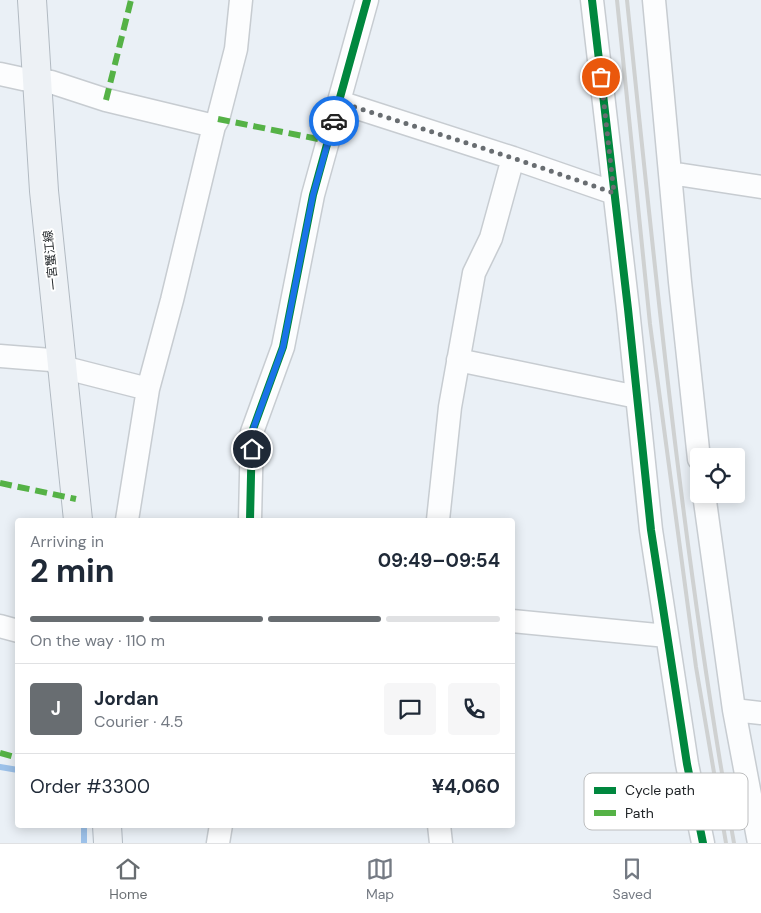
<!DOCTYPE html>
<html lang="en">
<head>
<meta charset="utf-8">
<style>
  body { margin:0; font-family:"DM Sans","Noto Sans JP",sans-serif; background:#f6f6f7; color:#1f2937; height:100vh; display:flex; flex-direction:column; font-size:19px; white-space:nowrap }
  * { box-sizing:border-box; margin:0 }
  p { font-size:16px; color:#747a83 }
  .icon { flex:none; width:28px; height:28px; fill:none; stroke:currentColor; stroke-width:2; stroke-linecap:round; stroke-linejoin:round }
  .map { position:relative; flex:1; overflow:hidden }
  .sheet { position:absolute; left:15px; top:518px; width:500px; height:310px; display:flex; flex-direction:column; background:#fff; border-radius:5px; box-shadow:0 2px 12px #0003 }
  .sheet>* { flex:none }
  .fabs { position:absolute; left:690px; top:448px; display:grid; gap:10px }
  .fabs a { display:grid; place-items:center; width:55px; height:55px; border-radius:5px; background:#fff; box-shadow:0 2px 12px #0003; font-size:25px }
  .pin { position:absolute; display:grid; place-items:center; width:42px; height:42px; color:#fff; margin:-21px; border:2px solid #fff; border-radius:50%; box-shadow:0 1px 5px #0007 }
  .courier { position:absolute; display:grid; place-items:center; width:50px; height:50px; margin:-25px; border:4px solid #1a73e8; border-radius:50%; background:#fff; color:#222; box-shadow:0 1px 6px #0007 }
  .headline em { font-style:normal; font-weight:700 }
  .headline div { display:flex; flex-direction:column-reverse }
  .headline { display:flex; align-items:center; justify-content:space-between; height:85px; padding:0 15px }
  h1 { font-size:32px; font-weight:700; line-height:38px }
  .bar { display:grid; grid-template-columns:repeat(4,1fr); gap:8px 5px; align-content:center; height:60px; padding:0 15px }
  .bar i { height:6px; border-radius:4px; background:#e0e1e3 }
  .bar .active { background:#686d71 }
  .bar p { grid-column:span 4 }
  .line { display:flex; align-items:center; gap:12px; padding:0 15px; border-top:1px solid #e0e1e3 }
  .line div { flex:1 }
  .round { display:grid; place-items:center; flex:none; width:52px; height:52px; border-radius:5px; background:#f6f6f7 }
  .tabs { display:flex; justify-content:space-around; align-items:center; height:70px; border-top:1px solid #e0e1e3; background:#fff; font-size:14px; color:#747a83 }
  .tabs a { display:grid; justify-items:center; gap:2px }
  .tabs .active { color:#686d71 }
  .map>svg:first-child { display:block }
  .lines { fill:none; stroke-linecap:round; stroke-linejoin:round }
  .stream { stroke:#9cc1e9; stroke-width:6 }
  .minor-casing { stroke:#c7ccd1; stroke-width:25 }
  .primary-casing { stroke:#b2bac2; stroke-width:30 }
  .minor { stroke:#fcfdfe; stroke-width:22 }
  .primary { stroke:#edf1f5; stroke-width:28 }
  .rail { stroke:#cfd1d1; stroke-width:4 }
  .quiet { stroke:#55b246; stroke-width:6; stroke-dasharray:12 6; stroke-linecap:butt }
  .cycleway-casing { stroke:#fff; stroke-width:11 }
  .cycleway { stroke:#00873e; stroke-width:8 }
  .done { stroke:#686d71; stroke-width:5; stroke-dasharray:0 9 }
  .route { stroke:#1a73e8; stroke-width:6 }
  .labels { text-anchor:middle; dominant-baseline:central; stroke-width:4; stroke-linejoin:round; paint-order:stroke }
  .street-label { font-size:12px; fill:#222629; stroke:#fff }
  .key { fill:#fff; stroke:#bdbebf; stroke-width:1 }
  .key-label { font-size:14px; fill:#222629 }
</style>
</head>
<body>
<div class="map">
<svg width="761" height="843" viewBox="0 0 761 843">
  <rect width="100%" height="100%" fill="#eaf0f6"/>
  <g class="lines">
    <path class="stream" d="M0,767L18,770
      M84,825V843"/>
    <defs>
      <path id="minor" d="M592,0L628,309L651,530L687,764L703,843
        M654,0L680,282L699,459
        M0,74L23,79L51,82L106,100L214,126
        M339,102L513,158L614,193
        M670,173L761,187
        M0,356L51,360L62,367L148,389
        M458,360L637,397
        M704,494L734,710L759,843
        M127,520L148,389L172,300L214,126L218,119L236,49L241,0
        M250,520L252,432L283,347L313,195L367,0
        M438,520L450,407L474,273L491,238L513,158
        M512,621L667,636
        M0,626L18,631
        M734,710L761,713
        M439,825L441,843
        M218,843L221,825"/>
      <path id="primary" d="M32,0L44,191L78,520
        M107,825L108,843"/>
    </defs>
    <use href="#minor" class="minor-casing"/>
    <use href="#primary" class="primary-casing"/>
    <use href="#minor" class="minor"/>
    <use href="#primary" class="primary"/>
    <path class="rail" d="M617,0L650,324L696,667L726,843
      M627,0C656,282 684,564 734,843"/>
    <path class="quiet" d="M106,100L131,0
      M218,119L328,141
      M0,483L76,499
      M0,753L18,758"/>
    <defs>
      <path id="cycleway" d="M592,0L628,309L651,530L687,764L703,843
        M250,520L252,432L283,347L313,195L367,0"/>
    </defs>
    <use href="#cycleway" class="cycleway-casing"/>
    <use href="#cycleway" class="cycleway"/>
  </g>
  <g class="lines">
    <path class="done" d="M334,121L339,102L513,158L614,193L601,77"/>
    <path class="route" d="M252,449V432L283,347L313,195L334,121"/>
  </g>
  <g class="labels">
    <g class="street-label">
      <text transform="translate(51 260) rotate(-96)">一宮蟹江線</text>
    </g>
  </g>
  <rect x="584" y="773" width="164" height="57" rx="8" class="key"/>
  <rect x="594" y="787" width="22" height="7" fill="#00873e"/>
  <rect x="594" y="810" width="22" height="6" fill="#55b246"/>
  <g class="key-label">
    <text x="625" y="795">Cycle path</text>
    <text x="625" y="818">Path</text>
  </g>
</svg>
<div class="fabs">
<a><svg class="icon" aria-label="locate" viewBox="0 0 24 24"><circle cx="12" cy="12" r="6"/><path d="M12 2v4M12 18v4M2 12h4M18 12h4"/></svg></a>
</div>
<div class="pin" style="left:601px;top:77px;background:#ea580c"><svg class="icon" aria-label="bag" viewBox="0 0 24 24"><path d="M5 8h14l-1 12H6zM9 8a3 3 0 0 1 6 0"/></svg></div>
<div class="pin" style="left:252px;top:449px;background:#1f2937"><svg class="icon" aria-label="home" viewBox="0 0 24 24"><path d="M3 11l9-7 9 7M6 9v11h12V9"/></svg></div>
<div class="courier" style="left:334px;top:121px"><svg class="icon" aria-label="car" viewBox="0 0 24 24"><path d="M5 17H2v-5l4-1 3-4h7l3 4 3 1v5h-3M9 17h6M6 11h13"/><circle cx="7" cy="17" r="2"/><circle cx="17" cy="17" r="2"/></svg></div>
<section class="sheet">
<div class="headline"><div><h1>2 min</h1><p>Arriving in</p></div><em>09:49–09:54</em></div>
<div class="bar"><i class="active"></i><i class="active"></i><i class="active"></i><i></i><p>On the way · 110 m</p></div>
<div class="line" style="height:90px"><b class="round" style="background:#686d71;color:#fff">J</b><div><b>Jordan</b><p>Courier · 4.5</p></div><a class="round"><svg class="icon" aria-label="chat" viewBox="0 0 24 24"><path d="M4 5h16v11H9l-5 4z"/></svg></a><a class="round"><svg class="icon" aria-label="phone" viewBox="0 0 24 24"><path d="M5 4h4l2 5-3 2q2 4 5 5l2-3 5 2v4C11 20 4 13 5 4z"/></svg></a></div>
<div class="line" style="height:65px"><div>Order #3300</div><b>¥4,060</b></div>
</section>
</div>
<nav class="tabs">
<a class="active"><svg class="icon" aria-label="home" viewBox="0 0 24 24"><path d="M3 11l9-7 9 7M6 9v11h12V9"/></svg>Home</a>
<a><svg class="icon" aria-label="map" viewBox="0 0 24 24"><path d="M3 6l6-2 6 2 6-2v14l-6 2-6-2-6 2zM9 4v14M15 6v14"/></svg>Map</a>
<a><svg class="icon" aria-label="saved" viewBox="0 0 24 24"><path d="M7 4h10v16l-5-4-5 4z"/></svg>Saved</a>
</nav>
</body>
</html>
